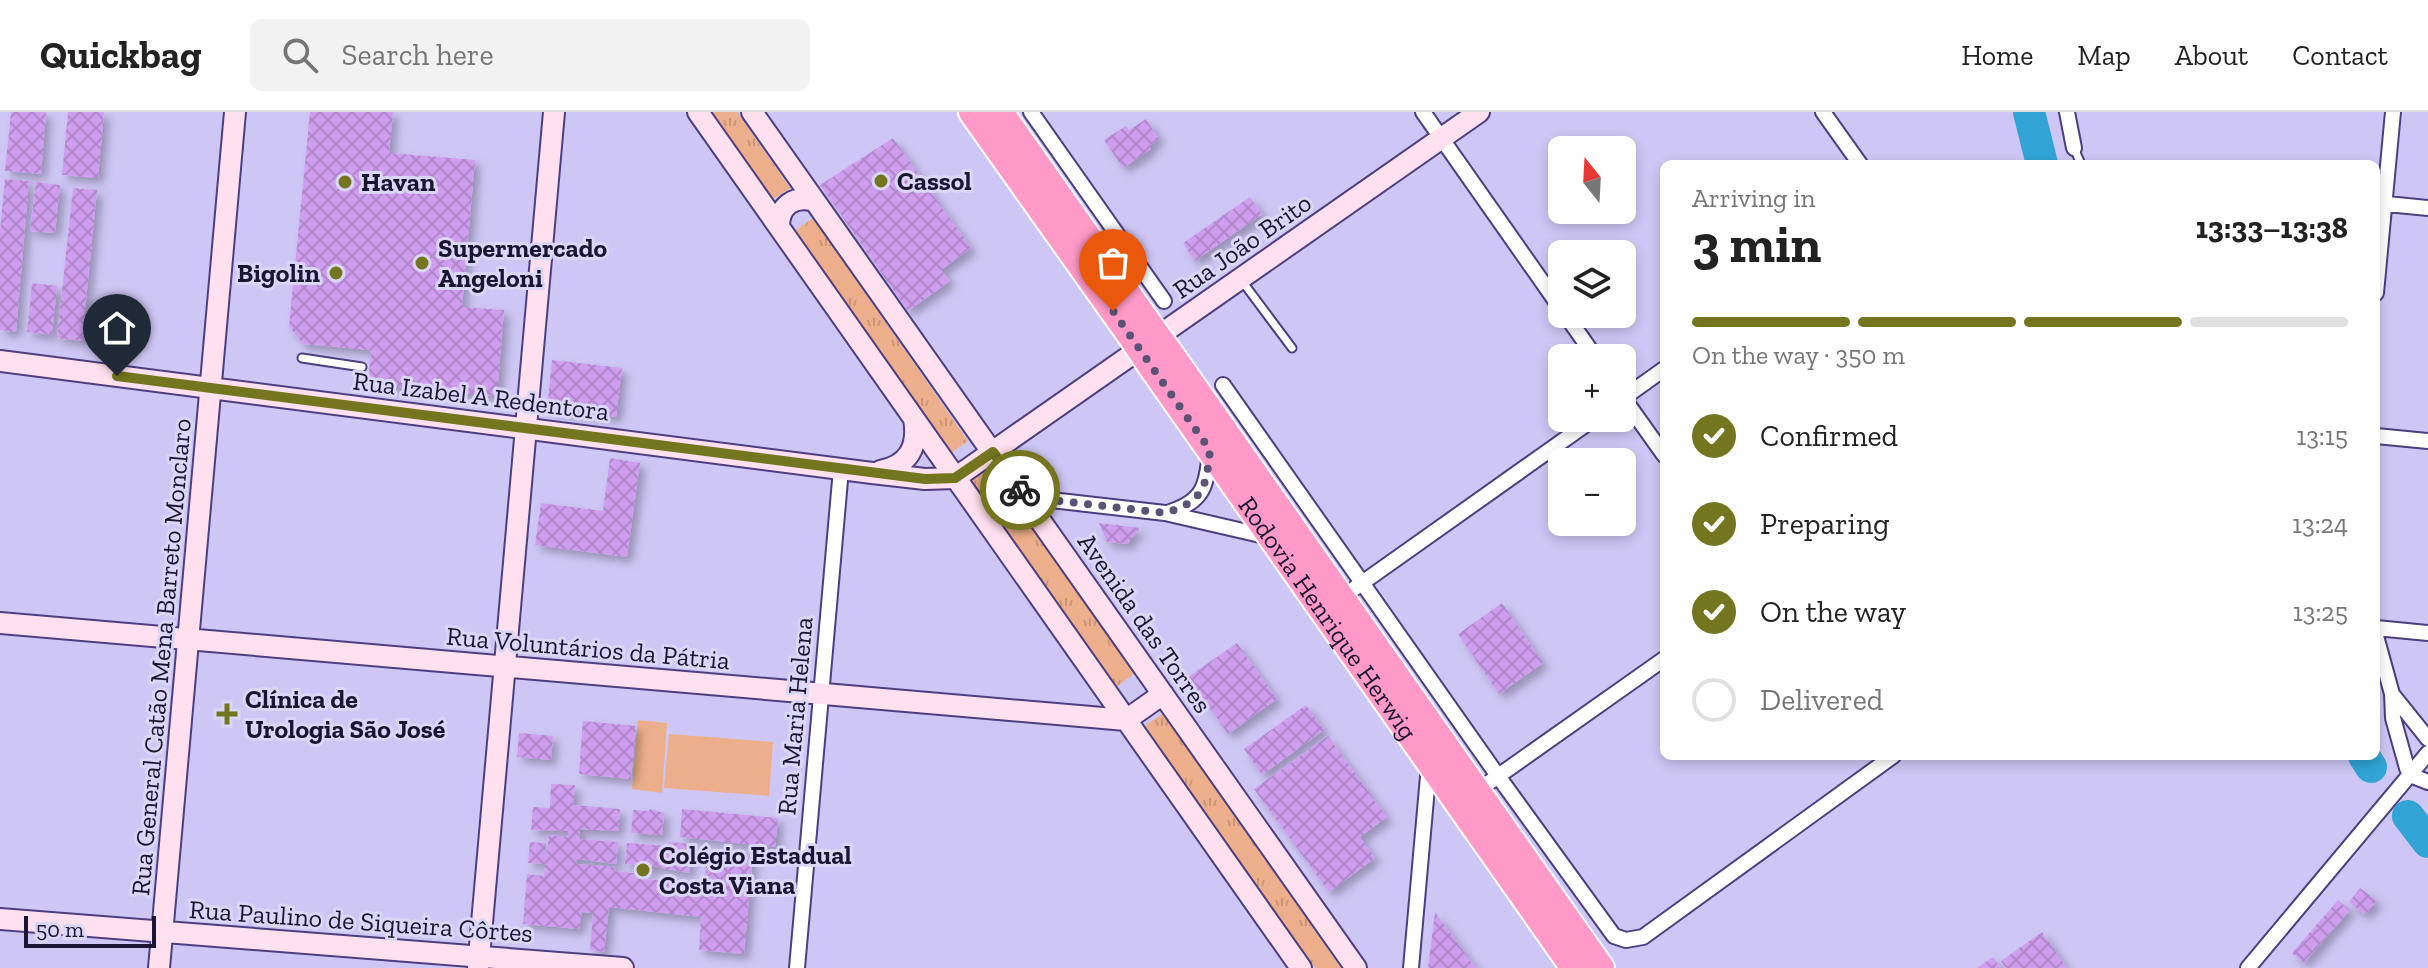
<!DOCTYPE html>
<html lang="en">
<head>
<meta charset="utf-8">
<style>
  body { margin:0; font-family:"Zilla Slab",serif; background:#f2f2f2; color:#222; height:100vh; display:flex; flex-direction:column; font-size:30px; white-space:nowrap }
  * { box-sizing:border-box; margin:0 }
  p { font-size:26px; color:#767676 }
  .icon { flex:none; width:44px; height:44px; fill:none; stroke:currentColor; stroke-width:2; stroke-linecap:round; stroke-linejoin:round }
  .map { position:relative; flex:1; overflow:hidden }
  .details { position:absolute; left:1660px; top:48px; width:720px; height:600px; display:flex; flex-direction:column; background:#fff; border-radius:12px; box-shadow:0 4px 12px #0003 }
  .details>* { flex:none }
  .needle { width:52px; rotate:342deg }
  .controls { position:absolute; left:1548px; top:24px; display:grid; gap:16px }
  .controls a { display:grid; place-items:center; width:88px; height:88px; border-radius:12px; background:#fff; box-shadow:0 4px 12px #0003; font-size:40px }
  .scale { position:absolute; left:24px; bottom:20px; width:132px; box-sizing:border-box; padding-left:8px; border:4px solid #1b1531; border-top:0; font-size:22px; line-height:28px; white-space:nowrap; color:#1b1531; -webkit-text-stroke:6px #dad6f5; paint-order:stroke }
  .pin { position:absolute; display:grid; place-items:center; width:68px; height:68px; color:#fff; margin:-82px -34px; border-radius:50% 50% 50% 0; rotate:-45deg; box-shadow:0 0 8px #0007 }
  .pin .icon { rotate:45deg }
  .courier { position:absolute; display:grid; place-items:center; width:80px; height:80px; margin:-40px; border:6px solid #73761e; border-radius:50%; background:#fff; color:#222; box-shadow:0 2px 10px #0007 }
  .head em { font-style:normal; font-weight:700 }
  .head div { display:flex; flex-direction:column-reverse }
  .head { display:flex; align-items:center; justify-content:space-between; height:136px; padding:0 32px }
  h1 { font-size:52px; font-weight:700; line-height:60px }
  .bar { display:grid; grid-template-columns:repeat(4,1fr); gap:12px 8px; align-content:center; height:96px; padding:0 32px }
  .bar i { height:10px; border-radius:6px; background:#e0e0e0 }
  .bar .on { background:#73761e }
  .bar p { grid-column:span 4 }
  ol { padding:0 32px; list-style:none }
  li { display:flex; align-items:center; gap:24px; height:88px }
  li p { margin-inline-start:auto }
  li .icon { padding:8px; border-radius:50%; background:#73761e; color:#fff; stroke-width:4 }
  li:last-child { color:#767676 }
  li i { width:44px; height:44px; border:4px solid #e0e0e0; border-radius:50% }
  header { display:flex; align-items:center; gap:48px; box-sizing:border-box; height:112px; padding:0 40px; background:#fff; border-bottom:2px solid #e0e0e0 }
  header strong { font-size:38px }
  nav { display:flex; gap:44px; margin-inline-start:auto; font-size:28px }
  .search { width:560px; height:72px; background:#f2f2f2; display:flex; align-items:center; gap:20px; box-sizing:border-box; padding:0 28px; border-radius:12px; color:#767676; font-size:30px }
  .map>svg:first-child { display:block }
  .grass { fill:url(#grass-tufts) }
  .pitch { fill:#edaf8b }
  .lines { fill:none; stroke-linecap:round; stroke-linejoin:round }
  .river { stroke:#31a3d5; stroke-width:32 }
  .building { fill:url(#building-cross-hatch); filter:url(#shadow) }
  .lane-casing { stroke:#4d3e80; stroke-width:11 }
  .street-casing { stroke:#4d3e80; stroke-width:18 }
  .secondary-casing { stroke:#4d3e80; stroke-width:24 }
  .highway-casing { stroke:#fff; stroke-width:30 }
  .lane { stroke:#fff; stroke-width:7 }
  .street { stroke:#fff; stroke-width:14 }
  .secondary { stroke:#ffe0ee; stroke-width:20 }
  .highway { stroke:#ff99c7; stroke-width:26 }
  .highway-bridge-casing { stroke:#fff; stroke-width:30; stroke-linecap:butt }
  .highway-bridge { stroke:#ff99c7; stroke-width:26 }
  .done { stroke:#5a5376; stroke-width:8; stroke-dasharray:0 14.4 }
  .route { stroke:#73761e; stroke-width:10 }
  .poi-dot { fill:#73761e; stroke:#dad6f5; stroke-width:3 }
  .labels { text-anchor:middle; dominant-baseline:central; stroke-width:6; stroke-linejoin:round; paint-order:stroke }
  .poi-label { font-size:26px; font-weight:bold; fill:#1b1531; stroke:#dad6f5; text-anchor:start }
  .street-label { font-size:26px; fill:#1b1531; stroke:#dad6f5 }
</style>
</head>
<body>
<header>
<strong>Quickbag</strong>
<div class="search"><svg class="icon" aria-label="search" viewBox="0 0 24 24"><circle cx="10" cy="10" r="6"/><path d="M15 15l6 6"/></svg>Search here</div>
<nav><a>Home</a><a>Map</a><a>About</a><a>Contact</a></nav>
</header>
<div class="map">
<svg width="2428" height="856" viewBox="0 0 2428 856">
  <defs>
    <pattern id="grass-tufts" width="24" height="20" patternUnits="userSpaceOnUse" patternTransform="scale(2)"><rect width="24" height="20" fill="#edaf8b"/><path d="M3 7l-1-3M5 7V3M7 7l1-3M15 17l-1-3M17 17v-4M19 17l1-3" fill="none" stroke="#cb9678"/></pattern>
    <pattern id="building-cross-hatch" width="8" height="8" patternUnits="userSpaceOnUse" patternTransform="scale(2)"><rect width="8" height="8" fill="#cf9eee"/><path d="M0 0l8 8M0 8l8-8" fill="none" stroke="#b187cd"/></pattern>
    <filter id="shadow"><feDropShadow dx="5.5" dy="5.5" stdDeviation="4" flood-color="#0004"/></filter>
  </defs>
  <rect width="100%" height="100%" fill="#cec7f5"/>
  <path class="grass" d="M706,0H737L790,76L769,90Z
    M813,106L968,329L947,344L790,122Z
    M989,354L1135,561L1114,577L966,366Z
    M1162,602L1171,613L1341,856H1315L1140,617Z"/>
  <path class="pitch" d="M638,608L667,611L662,681L632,677Z
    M669,622L773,630L769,684L664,676Z"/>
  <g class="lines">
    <path class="river" d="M2029,0L2042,52
      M2364,644L2371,655
      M2408,704L2428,730"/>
  </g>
  <path class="building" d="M11,0H46L41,62L5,59Z
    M68,0H104L98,66L62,63Z
    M310,0H393L389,41L475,48L462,195L504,198L497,284L368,272L371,238L303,232L289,214Z
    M1146,7L1159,27L1149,34L1151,37L1123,56L1104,28L1126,14L1129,18Z
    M893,26L971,136L941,158L950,169L908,199L820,73Z
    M5,67L29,69L16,220L0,218V118Z
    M36,70L60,73L55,121L30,119Z
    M73,76L97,78L82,229L57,226Z
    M1250,85L1262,102L1195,149L1183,131Z
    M32,171L57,174L52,223L27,220Z
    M552,248L622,256L616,305L547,298Z
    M610,346L640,351L627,445L535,433L541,391L603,399Z
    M1099,411L1140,416L1127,432L1107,430Z
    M1502,491L1543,551L1499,582L1458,522Z
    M1237,531L1277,587L1228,622L1188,565Z
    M1306,593L1324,618L1262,663L1244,637Z
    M583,609L636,614L631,667L579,662Z
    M519,621L553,624L551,648L517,645Z
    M1328,624L1387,705L1360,725L1375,746L1329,780L1254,677Z
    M551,672L575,673L573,693L620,697L618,719L580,717L579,727L618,730L616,752L577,747L576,752L615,755L614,759L634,761L633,766L687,771L688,775L704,778L707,738L753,742L744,842L699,838L701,805L609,795L604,840L590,838L593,801L582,800L579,817L523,812L527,762L544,764L549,723L568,725V719L531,718L533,695L550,696Z
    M650,697L664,701L662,723L631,721L633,698L649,699Z
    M682,697L778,706L775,735L680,725Z
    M530,730L546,731L545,752L528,751Z
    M669,730L692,732L689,761L652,754V760L638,758V753L625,752L627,731L669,734Z
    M2360,776L2377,789L2365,803L2349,790Z
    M2338,788L2350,798L2304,851L2292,841Z
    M1435,800L1476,856H1428Z
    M2042,820L2067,856H2006L2001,849Z
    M1993,845L2001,856H1977Z"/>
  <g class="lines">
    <defs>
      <path id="lane" d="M2074,36L2081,52
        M1242,169L1292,236
        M302,246L362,255"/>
      <path id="street" d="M1031,0L1164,189
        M1423,0L1562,198
        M1823,0L1860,52
        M2067,0L2074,36
        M2377,91L2428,96
        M2376,181L2393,0
        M1565,202L1596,246
        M1223,273L1498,664L1614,824L1626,828L1643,825L1893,644
        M1622,284L1664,343
        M1622,287L1664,257
        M2376,324L2428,329
        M1025,385L1165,401L1269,425
        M1170,400C1204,389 1206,374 1210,341
        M1355,476L1595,306
        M2376,516L2428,521
        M2376,524L2392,582L2428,627
        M2392,582L2393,606L2407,656L2410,663L2428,670
        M1477,679L1664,547
        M797,856L841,357
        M1411,856L1429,653
        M2248,856L2428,641"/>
      <path id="secondary" d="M698,0L1301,856
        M752,0L1356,856
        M779,114C779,94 794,83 814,89
        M0,249L872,361L925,367L955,366L1479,0
        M880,359C908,354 919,335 914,307
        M0,511L1126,608L1163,582
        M0,807L623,856
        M159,856L235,0
        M478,856L554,0"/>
      <g id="highway">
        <path d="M972,0L1131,224"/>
        <path d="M1000,0L1148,211"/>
        <path d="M1169,240L1601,856"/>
        <path id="s1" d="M1151,254L1574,856"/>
      </g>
    </defs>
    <use href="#lane" class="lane-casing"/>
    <use href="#street" class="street-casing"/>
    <use href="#secondary" class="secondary-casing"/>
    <use href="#highway" class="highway-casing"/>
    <use href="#lane" class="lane"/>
    <use href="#street" class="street"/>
    <use href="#secondary" class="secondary"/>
    <use href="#highway" class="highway"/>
    <defs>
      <path id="highway-bridge" d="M1148,211L1169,240
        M1131,224L1151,254"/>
    </defs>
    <use href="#highway-bridge" class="highway-bridge-casing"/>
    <use href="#highway-bridge" class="highway-bridge"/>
  </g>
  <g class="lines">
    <path class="done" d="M1020,378L1025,385L1165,401C1204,389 1206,376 1210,338L1113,199"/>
    <path class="route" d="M117,264L925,367L955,366L993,340L1020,378"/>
  </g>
  <g class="poi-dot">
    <circle cx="881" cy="69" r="8"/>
    <circle cx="345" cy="70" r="8"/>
    <circle cx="422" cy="151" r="8"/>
    <circle cx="336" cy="161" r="8"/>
    <path d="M223 590h8v8h8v8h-8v8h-8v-8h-8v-8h8z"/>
    <circle cx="643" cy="758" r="8"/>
  </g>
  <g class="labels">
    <g class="poi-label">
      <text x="897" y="69">Cassol</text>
      <text x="361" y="70">Havan</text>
      <text x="438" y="136">Supermercado<tspan x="438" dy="30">Angeloni</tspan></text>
      <text x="320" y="161" text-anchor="end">Bigolin</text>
      <text x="245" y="587">Clínica de<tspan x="245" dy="30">Urologia São José</tspan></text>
      <text x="659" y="743">Colégio Estadual<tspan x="659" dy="30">Costa Viana</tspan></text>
    </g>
    <g class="street-label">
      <text transform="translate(1242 134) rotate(-35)">Rua João Brito</text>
      <text transform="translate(481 284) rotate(7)">Rua Izabel A Redentora</text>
      <text stroke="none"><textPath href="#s1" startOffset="308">Rodovia Henrique Herwig</textPath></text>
      <text transform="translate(1145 511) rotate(55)">Avenida das Torres</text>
      <text transform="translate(588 536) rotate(5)">Rua Voluntários da Pátria</text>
      <text transform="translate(161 545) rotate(-85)">Rua General Catão Mena Barreto Monclaro</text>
      <text transform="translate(795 604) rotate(-85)">Rua Maria Helena</text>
      <text transform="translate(361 809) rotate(4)">Rua Paulino de Siqueira Côrtes</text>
    </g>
  </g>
</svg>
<div class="controls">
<a><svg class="needle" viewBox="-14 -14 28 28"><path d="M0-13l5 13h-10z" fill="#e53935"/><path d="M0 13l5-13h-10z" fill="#767676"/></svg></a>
<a><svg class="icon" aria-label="layers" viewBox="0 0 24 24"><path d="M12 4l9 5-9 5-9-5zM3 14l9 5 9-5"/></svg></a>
<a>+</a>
<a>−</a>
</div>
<div class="scale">50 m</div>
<div class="pin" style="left:1113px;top:199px;background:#ea580c"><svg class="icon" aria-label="bag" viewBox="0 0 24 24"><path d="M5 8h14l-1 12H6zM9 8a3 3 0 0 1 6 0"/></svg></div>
<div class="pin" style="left:117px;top:264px;background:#1f2937"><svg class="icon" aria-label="home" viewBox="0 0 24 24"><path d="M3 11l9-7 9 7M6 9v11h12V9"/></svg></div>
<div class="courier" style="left:1020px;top:378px"><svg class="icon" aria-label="bike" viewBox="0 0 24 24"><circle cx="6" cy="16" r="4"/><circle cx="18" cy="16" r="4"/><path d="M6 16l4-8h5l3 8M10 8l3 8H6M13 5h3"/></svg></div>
<section class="details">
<div class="head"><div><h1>3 min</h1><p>Arriving in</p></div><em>13:33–13:38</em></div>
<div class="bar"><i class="on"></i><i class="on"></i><i class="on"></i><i></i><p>On the way · 350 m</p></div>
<ol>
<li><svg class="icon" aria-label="check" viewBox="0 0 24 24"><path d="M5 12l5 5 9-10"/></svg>Confirmed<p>13:15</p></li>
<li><svg class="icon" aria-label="check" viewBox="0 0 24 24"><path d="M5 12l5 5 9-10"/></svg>Preparing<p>13:24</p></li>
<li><svg class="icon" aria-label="check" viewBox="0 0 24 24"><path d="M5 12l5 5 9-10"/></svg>On the way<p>13:25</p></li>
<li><i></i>Delivered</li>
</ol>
</section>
</div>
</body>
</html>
